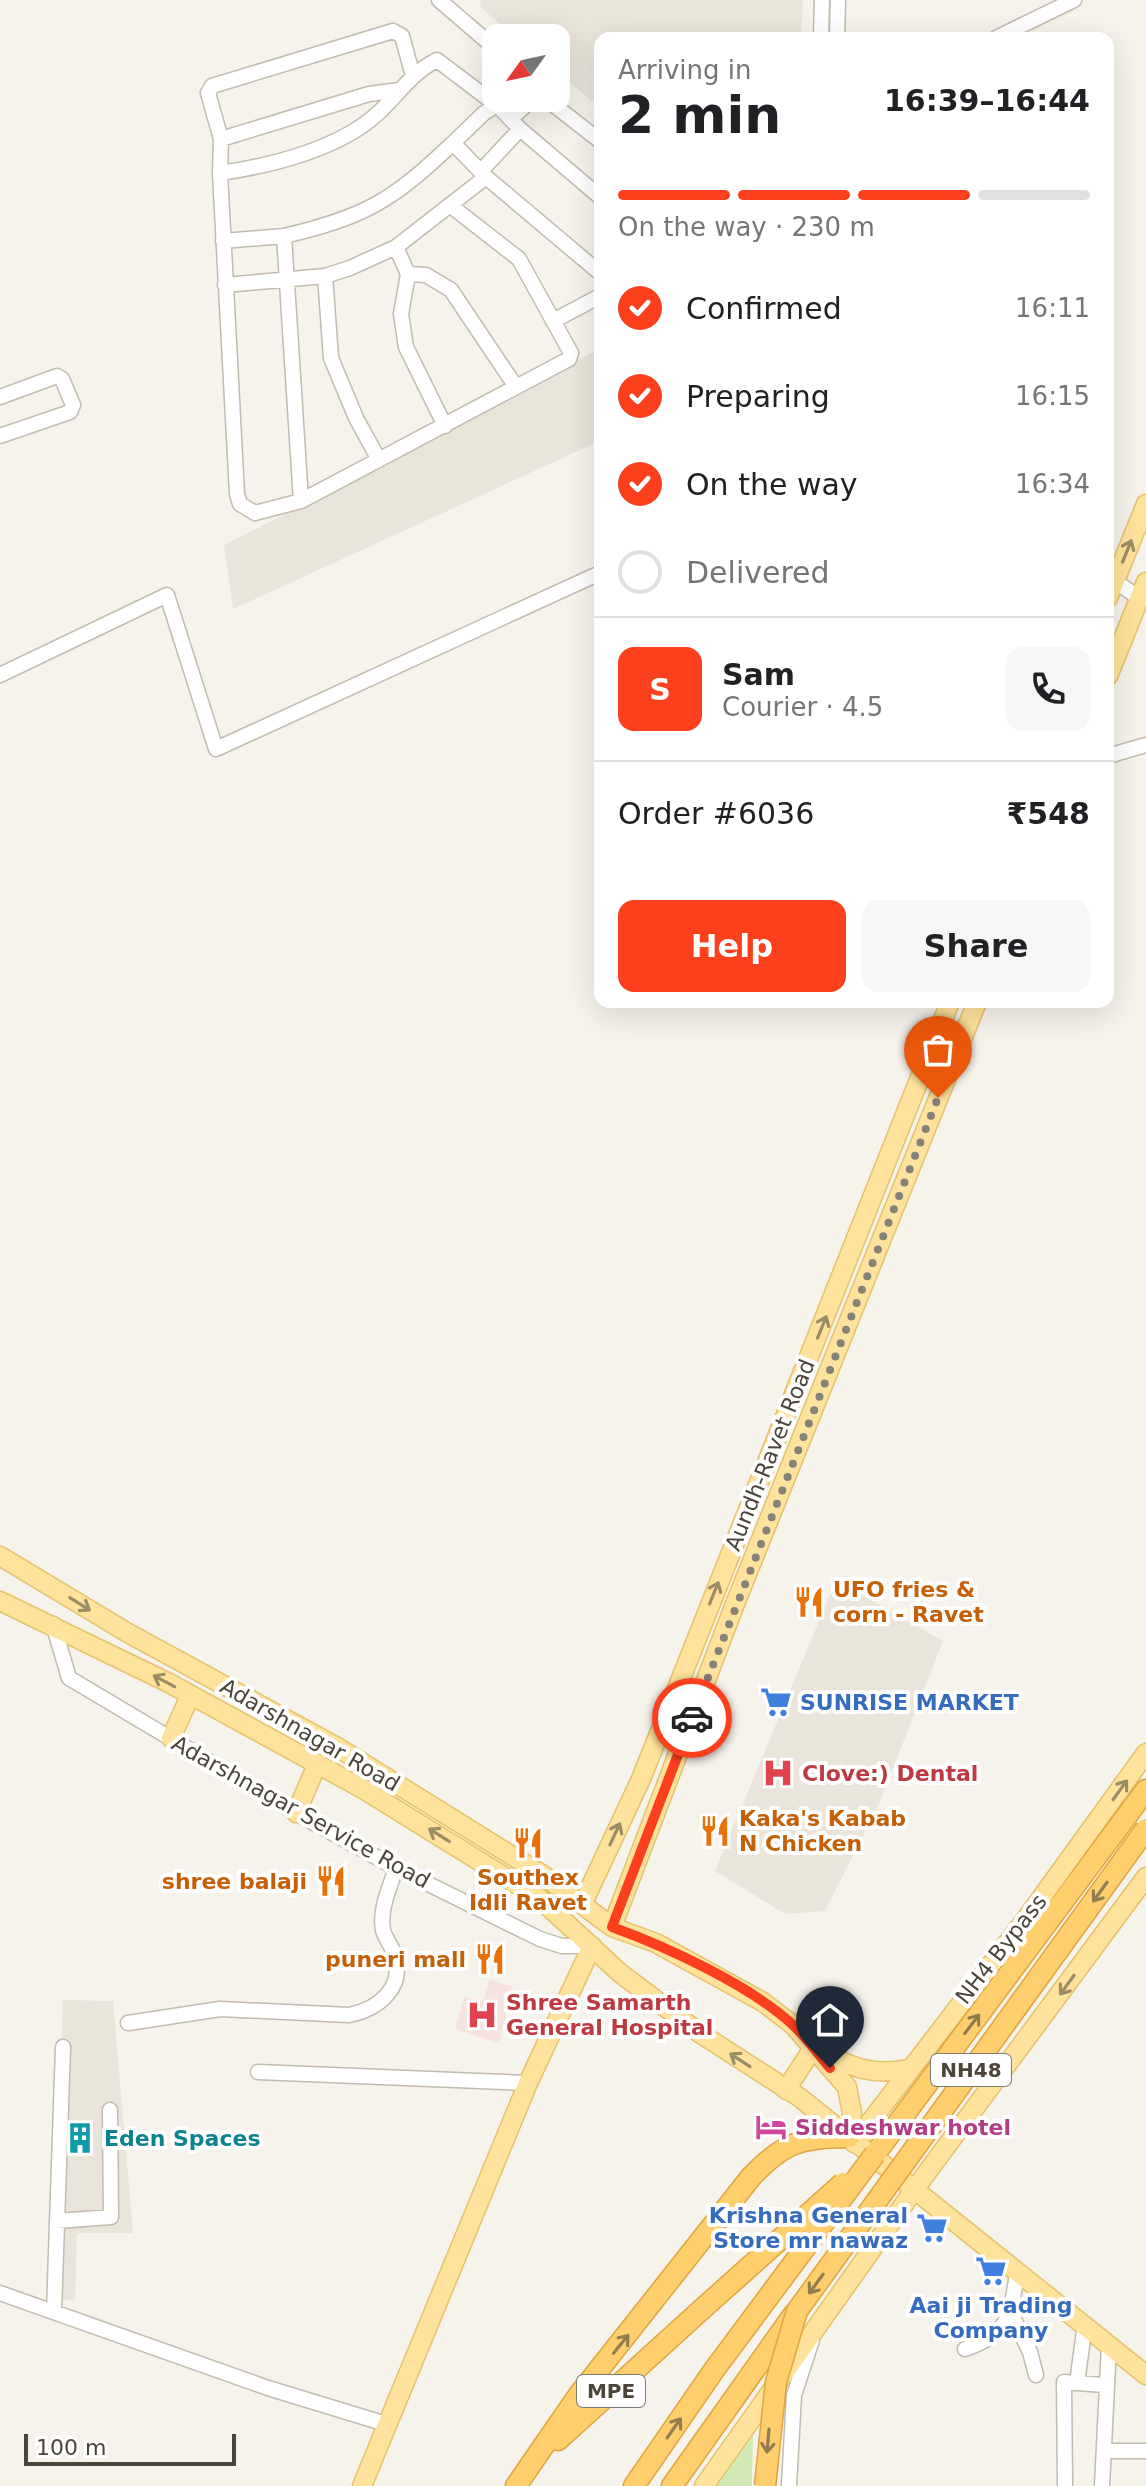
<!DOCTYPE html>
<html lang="en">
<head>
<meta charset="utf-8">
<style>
  body { margin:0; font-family:"DejaVu Sans",sans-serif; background:#f6f6f6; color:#202124; height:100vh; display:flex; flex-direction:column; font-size:30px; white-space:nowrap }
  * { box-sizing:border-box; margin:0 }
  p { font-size:26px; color:#757577 }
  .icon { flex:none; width:44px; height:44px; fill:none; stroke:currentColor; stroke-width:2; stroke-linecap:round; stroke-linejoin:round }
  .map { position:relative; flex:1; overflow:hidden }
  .panel { position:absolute; left:594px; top:32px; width:520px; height:976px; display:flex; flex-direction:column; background:#fff; border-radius:16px; box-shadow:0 8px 32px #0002 }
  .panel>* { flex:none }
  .needle { width:52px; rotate:237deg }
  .controls { position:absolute; left:482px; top:24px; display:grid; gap:16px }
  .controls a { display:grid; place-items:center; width:88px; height:88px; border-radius:16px; background:#fff; box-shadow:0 8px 32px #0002; font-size:40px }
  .scale { position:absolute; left:24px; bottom:20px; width:212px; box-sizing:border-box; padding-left:8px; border:4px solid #4b4439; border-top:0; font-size:22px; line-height:28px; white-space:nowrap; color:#4b4439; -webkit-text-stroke:6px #fff; paint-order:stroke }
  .pin { position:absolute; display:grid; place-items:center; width:68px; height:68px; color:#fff; margin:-82px -34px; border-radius:50% 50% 50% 0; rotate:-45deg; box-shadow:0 0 8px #0007 }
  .pin .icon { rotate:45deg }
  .courier { position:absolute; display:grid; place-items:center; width:80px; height:80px; margin:-40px; border:6px solid #fc3f1d; border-radius:50%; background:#fff; color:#222; box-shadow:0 2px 10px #0007 }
  .summary em { font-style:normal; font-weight:700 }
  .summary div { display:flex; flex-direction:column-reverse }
  .summary { display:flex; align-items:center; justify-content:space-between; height:136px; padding:0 24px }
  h1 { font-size:52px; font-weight:700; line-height:60px }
  .bar { display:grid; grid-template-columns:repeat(4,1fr); gap:12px 8px; align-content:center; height:96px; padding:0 24px }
  .bar i { height:10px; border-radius:6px; background:#e0e0e0 }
  .bar .active { background:#fc3f1d }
  .bar p { grid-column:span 4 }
  .line { display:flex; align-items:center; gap:20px; padding:0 24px; border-top:2px solid #e0e0e0 }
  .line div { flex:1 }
  .round { display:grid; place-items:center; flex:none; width:84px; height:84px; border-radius:16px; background:#f6f6f6 }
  ol { padding:0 24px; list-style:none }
  li { display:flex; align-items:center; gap:24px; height:88px }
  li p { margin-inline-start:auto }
  li .icon { padding:8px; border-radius:50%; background:#fc3f1d; color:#fff; stroke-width:4 }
  li:last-child { color:#757577 }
  li i { width:44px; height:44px; border:4px solid #e0e0e0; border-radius:50% }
  .button { display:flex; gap:16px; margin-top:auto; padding:16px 24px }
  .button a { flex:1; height:92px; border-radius:16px; background:#fc3f1d; color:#fff; font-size:32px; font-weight:700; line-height:92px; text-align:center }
  .button a+a { background:#f6f6f6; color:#202124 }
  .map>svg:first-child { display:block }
  .residential { fill:#eae5da }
  .medical { fill:#f6e3e0 }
  .green { fill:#d2eab5 }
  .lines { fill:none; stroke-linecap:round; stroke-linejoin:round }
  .minor-casing { stroke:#c2bbae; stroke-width:17 }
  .major-casing { stroke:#e6c16a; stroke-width:21 }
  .highway-casing { stroke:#e0a43c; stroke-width:23 }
  .minor { stroke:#fff; stroke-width:14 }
  .major { stroke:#ffe39c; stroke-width:18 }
  .highway { stroke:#ffcf6e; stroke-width:20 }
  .highway-bridge-casing { stroke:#e0a43c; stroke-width:23; stroke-linecap:butt }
  .highway-bridge { stroke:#ffcf6e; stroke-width:20 }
  .oneway { stroke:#9c8c66 }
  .oneway2 { stroke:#937c4e }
  .done { stroke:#878178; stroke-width:8; stroke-dasharray:0 14.4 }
  .route { stroke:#fc3f1d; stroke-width:10 }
  .labels { text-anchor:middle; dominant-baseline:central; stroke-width:8; stroke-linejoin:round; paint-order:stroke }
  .shield { fill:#fff; stroke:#817c74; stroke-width:2 }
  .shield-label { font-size:20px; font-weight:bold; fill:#4b4439 }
  .street-label { font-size:22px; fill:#4b4439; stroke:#fff }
  .food-label { font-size:22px; font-weight:bold; fill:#c56008; stroke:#fff; text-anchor:start }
  .shop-label { font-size:22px; font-weight:bold; fill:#366cbe; stroke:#fff; text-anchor:start }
  .health-label { font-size:22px; font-weight:bold; fill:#be3a42; stroke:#fff; text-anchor:start }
  .hotel-label { font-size:22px; font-weight:bold; fill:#b23c85; stroke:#fff; text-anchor:start }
  .culture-label { font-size:22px; font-weight:bold; fill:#0d838f; stroke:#fff; text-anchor:start }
</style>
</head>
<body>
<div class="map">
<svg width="1146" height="2486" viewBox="0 0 1146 2486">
  <rect width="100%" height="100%" fill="#f6f3ec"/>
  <path class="residential" d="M480,0H803L801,38H600V108L556,71V38H517L481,8Z
    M600,348V441L233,609L224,545L430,442Z
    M836,1580L943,1641L879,1804L825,1911L785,1914L715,1871Z
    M63,2000L113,2001L133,2233H77L75,2301L52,2297Z"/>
  <path class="medical" d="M490,1979L513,1987L499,2043L455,2029L464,1997L483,2001Z"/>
  <path class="green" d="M753,2435L752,2486H714Z"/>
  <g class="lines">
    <defs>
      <path id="minor" d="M439,0L496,49
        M821,38L822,0
        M837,38L838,0
        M996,38L1074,0
        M545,98L600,141
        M511,119L533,98
        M221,139L208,93L212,86L393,31L402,36L413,76
        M481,171L520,129
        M220,173L221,139L369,94L399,90
        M486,177L600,273
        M451,206L519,259L571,353L569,359L516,387
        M223,241L284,236
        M396,247L408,274L401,314L406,347L445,426
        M408,274L426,275L451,290L516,387L301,501L284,236C366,217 393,200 453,143
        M325,276L331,358L356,418L379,460
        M225,285L325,276L350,268L396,247L486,177L453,143L484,113L509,98
        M553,321L600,296
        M0,397L57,376L62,379L73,405L70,412L0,436
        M301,501L255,513L240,504L237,494L220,173C270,166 339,149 377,114C397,96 412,72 437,60L499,107L520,129L600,197
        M1108,576L1139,598
        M0,675L167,595L216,749L600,573
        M1108,756L1146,745
        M53,1624L69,1678L296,1813L396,1868L540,1939L562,1946H592
        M128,2023L220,2009L349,2015C379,2009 406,1987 394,1953C391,1945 385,1938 383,1930C379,1910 390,1887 396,1868
        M258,2072L528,2083
        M57,2221L111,2217L110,2110
        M0,2293L268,2388L386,2424
        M54,2312L63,2047
        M1011,2313L1030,2352L1036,2375
        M965,2349C1009,2333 1010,2318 1017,2274
        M1077,2383L1085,2324
        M1111,2451H1146
        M789,2486L794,2395L812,2340
        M1065,2486L1064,2382L1104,2385
        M1102,2486L1109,2345"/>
      <path id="major" d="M1108,598L1146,504
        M1108,676L1146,582
        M0,1556L128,1633L337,1747L543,1875L612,1927L656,1943L763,2002L793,2025L847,2087L852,2113L849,2137
        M0,1601L169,1683L363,1789L539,1898L620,1973L701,2034L799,2097L1146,2375
        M171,1738L190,1696
        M296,1813L316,1767
        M582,1905L641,1779L950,1002
        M612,1927L735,1604L977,1002
        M786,2090L813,2048C849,2065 868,2077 908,2069
        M854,2143L1026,1919L1146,1753
        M362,2486L528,2083L592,1946
        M704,2486L914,2190L1146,1877"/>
      <path id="highway" d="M875,2154L1146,1790
        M558,2440L700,2311
        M516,2486L578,2396L751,2177C784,2142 802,2137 849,2137
        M634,2486L714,2370
        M672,2486L794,2314"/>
    </defs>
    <use href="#minor" class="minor-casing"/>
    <use href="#major" class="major-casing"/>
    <use href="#highway" class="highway-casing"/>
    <use href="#minor" class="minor"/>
    <use href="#major" class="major"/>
    <use href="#highway" class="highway"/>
    <defs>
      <path id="highway-bridge" d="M700,2311L843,2183
        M714,2370L875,2154
        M765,2486L776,2382L797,2311L1146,1829"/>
    </defs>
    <use href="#highway-bridge" class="highway-bridge-casing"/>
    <use href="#highway-bridge" class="highway-bridge"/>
  </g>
  <defs><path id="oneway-shaft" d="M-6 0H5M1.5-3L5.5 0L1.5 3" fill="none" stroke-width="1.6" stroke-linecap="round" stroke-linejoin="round" transform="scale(2)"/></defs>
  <g class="oneway">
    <use href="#oneway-shaft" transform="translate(1127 551) rotate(-68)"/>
    <use href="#oneway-shaft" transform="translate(822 1327) rotate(-68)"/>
    <use href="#oneway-shaft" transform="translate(714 1593) rotate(-68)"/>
    <use href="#oneway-shaft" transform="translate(80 1604) rotate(32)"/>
    <use href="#oneway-shaft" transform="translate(164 1681) rotate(-152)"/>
    <use href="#oneway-shaft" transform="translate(1120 1790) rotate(-54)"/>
    <use href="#oneway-shaft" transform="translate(615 1834) rotate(-65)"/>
    <use href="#oneway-shaft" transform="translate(439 1835) rotate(-148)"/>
    <use href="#oneway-shaft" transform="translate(1067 1985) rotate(126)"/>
    <use href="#oneway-shaft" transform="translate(740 2060) rotate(-147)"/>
  </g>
  <g class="oneway2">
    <use href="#oneway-shaft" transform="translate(1100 1892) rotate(126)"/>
    <use href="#oneway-shaft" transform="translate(972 2024) rotate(-53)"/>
    <use href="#oneway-shaft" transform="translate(816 2284) rotate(126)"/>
    <use href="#oneway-shaft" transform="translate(621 2344) rotate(-51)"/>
    <use href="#oneway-shaft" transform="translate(674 2428) rotate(-55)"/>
    <use href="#oneway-shaft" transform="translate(768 2441) rotate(95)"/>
  </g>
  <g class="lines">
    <path class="done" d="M692,1718L938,1098"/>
    <path class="route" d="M692,1718L612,1927C667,1947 750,1985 793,2025C807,2038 818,2054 830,2068"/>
  </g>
  <defs>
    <symbol id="restaurant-bare" viewBox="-9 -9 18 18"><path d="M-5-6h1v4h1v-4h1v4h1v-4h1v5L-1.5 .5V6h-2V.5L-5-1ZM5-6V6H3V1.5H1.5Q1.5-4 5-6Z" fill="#e8710a" stroke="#fff" stroke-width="2.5" paint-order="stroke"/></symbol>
    <symbol id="supermarket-bare" viewBox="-9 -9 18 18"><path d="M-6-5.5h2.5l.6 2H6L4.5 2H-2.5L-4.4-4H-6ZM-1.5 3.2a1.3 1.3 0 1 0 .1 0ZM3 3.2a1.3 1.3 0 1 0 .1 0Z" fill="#3f7fe0" stroke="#fff" stroke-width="2.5" paint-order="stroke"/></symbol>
    <symbol id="hospital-bare" viewBox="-9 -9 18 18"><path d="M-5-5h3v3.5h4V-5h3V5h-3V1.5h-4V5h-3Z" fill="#e0444e" stroke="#fff" stroke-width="2.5" paint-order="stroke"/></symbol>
    <symbol id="hotel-bare" viewBox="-9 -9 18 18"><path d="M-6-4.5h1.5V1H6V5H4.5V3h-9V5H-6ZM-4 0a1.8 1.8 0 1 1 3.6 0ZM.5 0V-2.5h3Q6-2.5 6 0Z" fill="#d1479c" stroke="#fff" stroke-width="2.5" paint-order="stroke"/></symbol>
    <symbol id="building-bare" viewBox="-9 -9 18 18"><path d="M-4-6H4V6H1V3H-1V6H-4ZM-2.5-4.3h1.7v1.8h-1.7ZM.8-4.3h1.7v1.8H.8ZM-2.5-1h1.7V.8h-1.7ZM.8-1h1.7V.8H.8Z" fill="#0f9aa8" stroke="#fff" stroke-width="2.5" paint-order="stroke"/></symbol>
  </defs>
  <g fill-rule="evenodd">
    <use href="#restaurant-bare" x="787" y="1580" width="44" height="44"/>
    <use href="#supermarket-bare" x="754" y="1680" width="44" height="44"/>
    <use href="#hospital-bare" x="756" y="1751" width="44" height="44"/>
    <use href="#restaurant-bare" x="693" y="1809" width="44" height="44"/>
    <use href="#restaurant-bare" x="506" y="1821" width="44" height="44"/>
    <use href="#restaurant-bare" x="309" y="1859" width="44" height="44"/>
    <use href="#restaurant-bare" x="468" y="1937" width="44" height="44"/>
    <use href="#hospital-bare" x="460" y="1993" width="44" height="44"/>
    <use href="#hotel-bare" x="749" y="2105" width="44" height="44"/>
    <use href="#building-bare" x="58" y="2116" width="44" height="44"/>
    <use href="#supermarket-bare" x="910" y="2206" width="44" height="44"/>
    <use href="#supermarket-bare" x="969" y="2249" width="44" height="44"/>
  </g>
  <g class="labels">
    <g class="shield">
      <rect x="931" y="2054" width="80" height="32" rx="6"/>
      <rect x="577" y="2375" width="68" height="32" rx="6"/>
    </g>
    <g class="shield-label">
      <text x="971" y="2070">NH48</text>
      <text x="611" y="2391">MPE</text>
    </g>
    <g class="street-label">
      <text transform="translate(770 1455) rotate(-68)">Aundh-Ravet Road</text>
      <text transform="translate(310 1735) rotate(30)">Adarshnagar Road</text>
      <text transform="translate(301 1812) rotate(29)">Adarshnagar Service Road</text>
      <text transform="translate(1001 1949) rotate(-52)">NH4 Bypass</text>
    </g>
    <g class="food-label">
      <text x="833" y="1589">UFO fries &amp;<tspan x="833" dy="25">corn - Ravet</tspan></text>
      <text x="739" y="1818">Kaka's Kabab<tspan x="739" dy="25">N Chicken</tspan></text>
      <text x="528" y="1877" text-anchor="middle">Southex<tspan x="528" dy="25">Idli Ravet</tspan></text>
      <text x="307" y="1881" text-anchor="end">shree balaji</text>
      <text x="466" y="1959" text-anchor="end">puneri mall</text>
    </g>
    <g class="shop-label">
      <text x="800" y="1702">SUNRISE MARKET</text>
      <text x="908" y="2215" text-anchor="end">Krishna General<tspan x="908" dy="25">Store mr nawaz</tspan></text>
      <text x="991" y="2305" text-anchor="middle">Aai ji Trading<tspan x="991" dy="25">Company</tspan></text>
    </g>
    <g class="health-label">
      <text x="802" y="1773">Clove:) Dental</text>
      <text x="506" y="2002">Shree Samarth<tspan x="506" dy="25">General Hospital</tspan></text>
    </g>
    <g class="hotel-label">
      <text x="795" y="2127">Siddeshwar hotel</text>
    </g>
    <g class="culture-label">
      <text x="104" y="2138">Eden Spaces</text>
    </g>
  </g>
</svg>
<div class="controls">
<a><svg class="needle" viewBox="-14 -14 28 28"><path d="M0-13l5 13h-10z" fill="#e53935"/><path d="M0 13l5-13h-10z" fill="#757577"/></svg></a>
</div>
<div class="scale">100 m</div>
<div class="pin" style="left:938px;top:1098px;background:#ea580c"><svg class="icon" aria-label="bag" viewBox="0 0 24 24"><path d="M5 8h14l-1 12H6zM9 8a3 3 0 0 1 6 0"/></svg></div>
<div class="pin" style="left:830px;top:2068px;background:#1f2937"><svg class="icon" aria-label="home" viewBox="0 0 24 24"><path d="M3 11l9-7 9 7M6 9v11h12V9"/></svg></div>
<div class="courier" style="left:692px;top:1718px"><svg class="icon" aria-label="car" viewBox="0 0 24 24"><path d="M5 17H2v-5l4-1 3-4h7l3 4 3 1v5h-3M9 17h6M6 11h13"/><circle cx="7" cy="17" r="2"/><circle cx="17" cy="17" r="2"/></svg></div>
<section class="panel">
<div class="summary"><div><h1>2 min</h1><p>Arriving in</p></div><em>16:39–16:44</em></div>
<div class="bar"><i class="active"></i><i class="active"></i><i class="active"></i><i></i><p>On the way · 230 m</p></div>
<ol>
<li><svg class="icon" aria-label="check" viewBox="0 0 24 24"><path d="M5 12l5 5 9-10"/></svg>Confirmed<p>16:11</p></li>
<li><svg class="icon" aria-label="check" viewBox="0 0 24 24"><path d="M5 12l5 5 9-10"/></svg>Preparing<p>16:15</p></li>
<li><svg class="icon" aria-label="check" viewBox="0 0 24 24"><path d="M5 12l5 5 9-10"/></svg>On the way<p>16:34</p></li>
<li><i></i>Delivered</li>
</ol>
<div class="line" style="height:144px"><b class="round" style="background:#fc3f1d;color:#fff">S</b><div><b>Sam</b><p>Courier · 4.5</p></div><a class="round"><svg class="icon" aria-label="phone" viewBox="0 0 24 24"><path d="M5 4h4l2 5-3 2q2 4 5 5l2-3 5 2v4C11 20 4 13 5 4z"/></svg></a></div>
<div class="line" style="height:104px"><div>Order #6036</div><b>₹548</b></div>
<div class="button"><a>Help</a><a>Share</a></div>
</section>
</div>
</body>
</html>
